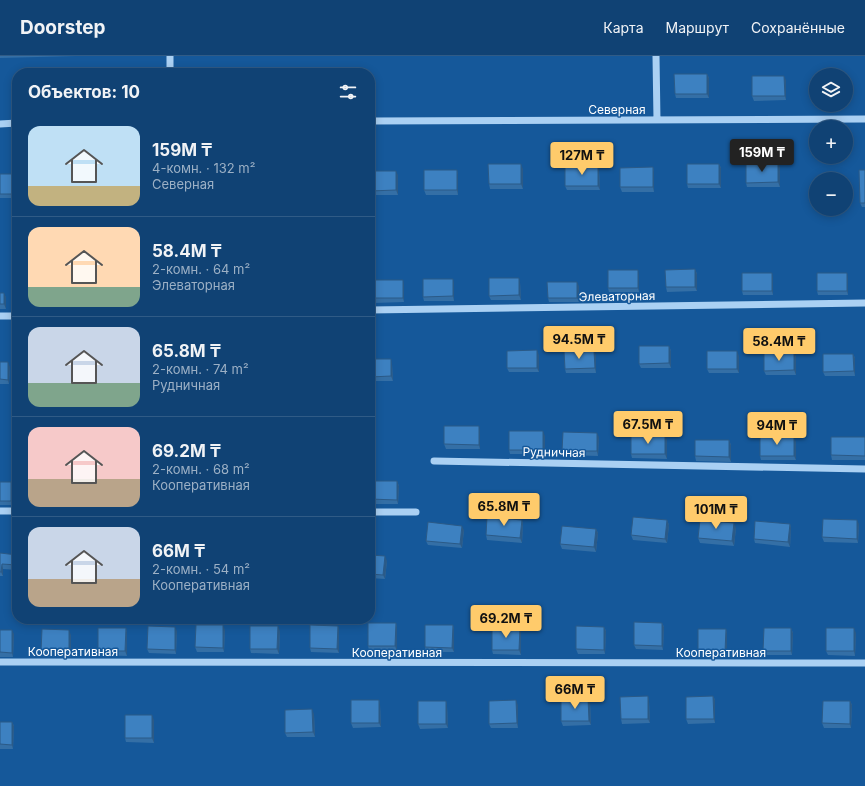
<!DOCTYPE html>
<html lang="ru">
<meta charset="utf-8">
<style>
body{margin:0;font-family:Inter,sans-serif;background:#1e4d7c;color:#f1f3f6;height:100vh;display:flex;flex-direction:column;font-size:15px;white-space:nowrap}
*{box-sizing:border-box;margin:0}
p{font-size:13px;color:#9cb0c5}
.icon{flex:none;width:22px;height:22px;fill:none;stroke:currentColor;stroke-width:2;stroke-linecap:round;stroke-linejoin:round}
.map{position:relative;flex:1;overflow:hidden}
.details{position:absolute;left:12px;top:12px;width:363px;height:556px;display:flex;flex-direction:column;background:#104274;border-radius:16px;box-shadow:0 2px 10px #0003,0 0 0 1px #305b86}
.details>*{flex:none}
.tools{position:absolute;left:809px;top:12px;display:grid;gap:8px}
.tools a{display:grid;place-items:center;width:44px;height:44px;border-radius:50%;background:#104274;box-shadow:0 2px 10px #0003,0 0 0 1px #305b86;font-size:20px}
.price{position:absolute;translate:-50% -34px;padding:0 9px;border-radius:4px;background:#ffcb6b;color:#111;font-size:13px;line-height:26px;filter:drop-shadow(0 1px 2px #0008)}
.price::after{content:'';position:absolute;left:50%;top:24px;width:12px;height:9px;margin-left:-6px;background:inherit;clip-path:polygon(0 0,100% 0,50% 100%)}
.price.on{background:#222;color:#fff}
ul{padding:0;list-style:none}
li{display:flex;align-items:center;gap:12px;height:100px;padding:0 16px}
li+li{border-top:1px solid #305b86}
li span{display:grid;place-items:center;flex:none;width:112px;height:80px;border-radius:12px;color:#555}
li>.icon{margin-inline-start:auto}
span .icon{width:48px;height:48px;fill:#fffc;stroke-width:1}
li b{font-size:17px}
h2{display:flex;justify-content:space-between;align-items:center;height:48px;padding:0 16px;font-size:17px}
header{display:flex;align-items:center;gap:24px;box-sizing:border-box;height:56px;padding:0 20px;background:#104274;border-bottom:1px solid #305b86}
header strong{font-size:19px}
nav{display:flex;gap:22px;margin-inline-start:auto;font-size:14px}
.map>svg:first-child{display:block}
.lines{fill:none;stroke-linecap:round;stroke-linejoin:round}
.minor{stroke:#aad0f3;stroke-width:7}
.wall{fill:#346fa6}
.shaded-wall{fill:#2b5a87}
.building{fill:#3d81c1;stroke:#2b5a87}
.labels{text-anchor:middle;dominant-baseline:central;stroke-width:3;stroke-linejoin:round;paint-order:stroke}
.street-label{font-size:12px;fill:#fff;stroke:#15589a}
</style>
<header>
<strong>Doorstep</strong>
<nav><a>Карта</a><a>Маршрут</a><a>Сохранённые</a></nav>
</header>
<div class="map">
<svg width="865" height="730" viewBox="0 0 865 730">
<rect width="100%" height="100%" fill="#15589a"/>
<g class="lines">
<path class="minor" d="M170 0V17
M656 0 657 64
M370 65 865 63
M0 68 17 67
M370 254 865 247
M0 260H17
M434 405 865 413
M0 455H17
M370 456H416
M0 606 865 607"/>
</g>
<path class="wall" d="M0 0H76L0 2V4Z
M707 18 709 22V42H676L675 38Z
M846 22H847L848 26V46H846Z
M786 24V44L754 45 752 40Z
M719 108 721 112V132H688L687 128Z
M653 111 654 116V136H622L620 131Z
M780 111V131H747L746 127Z
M523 113V133H490L489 128Z
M457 114 458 119V139H426L424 134Z
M599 114 600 134H567L565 130Z
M865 114V151H862L860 147Z
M370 115 398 119V139H370Z
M0 118 15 122V142H0Z
M695 213 697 218V235L667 236 666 231Z
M639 219V236H609L608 232Z
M773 222V239H743L742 235Z
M848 222V239H818L817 235Z
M520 226 521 244H491L489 240Z
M454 227V245H424L423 241Z
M404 229V246L374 247 373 242Z
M579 230V246H549L548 242Z
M0 237 6 241V253H0Z
M669 290 671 295V312H641L639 308Z
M794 297 796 301V319H766L764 315Z
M853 298 855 302V320H825L823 316Z
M539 299V316H509L507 312Z
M596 299V317H566L565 313Z
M739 300V317H709L707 313Z
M370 303 392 308 393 325H370Z
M0 306 10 311 9 328H0Z
M480 375V393H446L444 388Z
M545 380V398H510L509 394Z
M599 381 598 400 564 399 562 395Z
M865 381V404H832L831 399Z
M667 384V403L632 402 631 398Z
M729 384 731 389V406L696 405 695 400Z
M796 386V404H761L760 400Z
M370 425H397L399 430 398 448H370Z
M0 426H11L12 431V449H0Z
M522 464 523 468 522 487 487 484 486 479Z
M667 464 669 469 667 487 633 484 631 479Z
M790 468 791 472 790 491 755 487 754 483Z
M859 468 858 487 824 486 822 481Z
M736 472 734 490 700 487 698 482Z
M596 473 598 477 596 496 562 493 560 488Z
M464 474 462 492 428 489 426 485Z
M0 497 17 499V514L3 513V520H0Z
M370 499 387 505 385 523 370 522Z
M396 567 397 572V595L369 594 368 590Z
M662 567 664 571 663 594 636 593 634 589Z
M453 569 454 574V596H426L425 591Z
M338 570 339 574V597L311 596 310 592Z
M604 571 606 575 605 598H578L576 593Z
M126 572 127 577V600L99 599 98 595Z
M520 572 521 576V599L493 598 492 594Z
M791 572 793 577 792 599H765L763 595Z
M726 573 727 578V600H699L698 595Z
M0 574 14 578 13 601H0Z
M225 574 224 596H197L195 591Z
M177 575 176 598 149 597 147 593Z
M280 575 279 598 251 597 250 593Z
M856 577 855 600 828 599 826 595Z
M71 579V601H43L41 596Z
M648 640 649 645 650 667 622 668 621 663Z
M713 640 715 644V667L688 668 686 663Z
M379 644 380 648 381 671 353 672 351 667Z
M446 645 447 649 448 672 420 673 418 668Z
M850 645 852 649 851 672H824L822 667Z
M590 646 591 669 563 670 561 665Z
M518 649V672H491L489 668Z
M314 658 315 681H287L285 677Z
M154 664V687L126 686 125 682Z
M0 666H12L14 670 13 693H0Z"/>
<path class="shaded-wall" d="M707 18 709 22V42L707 38Z
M784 20 786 24V44L785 40Z
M847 22 848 26V46L847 42Z
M778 107 780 111V131L778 126Z
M521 108 523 113V133L521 128Z
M719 108 721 112V132L719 128Z
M598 110 599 114 600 134 598 130Z
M653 111 654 116V136L653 131Z
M457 114 458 119V139L457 134Z
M396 115 398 119V139L396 134Z
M13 118 15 122V142L13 138Z
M695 213 697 218V235L695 231Z
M638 214 639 219V236L638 232Z
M772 217 773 222V239L772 235Z
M847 217 848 222V239L847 235Z
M519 222 520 226 521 244 519 239Z
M453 223 454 227V245L453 240Z
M403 224 404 229V246L403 242Z
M577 226 579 230V246L577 242Z
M4 237 6 241V253L4 248Z
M669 290 671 295V312L669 307Z
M537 294 539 299V316L537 312Z
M594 295 596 299V317L595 312Z
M737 295 739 300V317L737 313Z
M794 297 796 301V319L794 314Z
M853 298 855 302V320L854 315Z
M391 303 392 308 393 325 391 320Z
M8 306 10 311 9 328 8 324Z
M479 370 480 375V393L479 389Z
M543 375 545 380V398L543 394Z
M597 377 599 381 598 400 597 395Z
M665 380 667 384V403L665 398Z
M794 381 796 386V404L794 400Z
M729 384 731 389V406L729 401Z
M397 425 399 430 398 448 397 444Z
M11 426 12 431V449L11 445Z
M522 464 523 468 522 487 520 482Z
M667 464 669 469 667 487 665 483Z
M857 464 859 468 858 487 857 483Z
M734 467 736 472 734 490 732 485Z
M790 468 791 472 790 491 788 486Z
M462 470 464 474 462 492 460 488Z
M596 473 598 477 596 496 594 491Z
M385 500 387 505 385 523 383 519Z
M2 508 3 513V520L1 516Z
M396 567 397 572V595L395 590Z
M662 567 664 571 663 594 662 590Z
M223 569 225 574 224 596 223 592Z
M453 569 454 574V596L452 592Z
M278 570 280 575 279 598 277 593Z
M338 570 339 574V597L337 593Z
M175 571 177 575 176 598 175 594Z
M604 571 606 575 605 598 604 594Z
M126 572 127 577V600L125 595Z
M520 572 521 576V599L519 594Z
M791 572 793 577 792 599 791 595Z
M854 572 856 577 855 600 854 595Z
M726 573 727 578V600L725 596Z
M12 574 14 578 13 601 12 597Z
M69 574 71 579V601L69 597Z
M648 640 649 645 650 667 648 663Z
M713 640 715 644V667L714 663Z
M588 642 590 646 591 669 589 665Z
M379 644 380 648 381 671 379 667Z
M516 644 518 649V672L517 667Z
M446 645 447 649 448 672 446 668Z
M850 645 852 649 851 672 850 668Z
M312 653 314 658 315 681 313 676Z
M152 659 154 664V687L152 682Z
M12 666 14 670 13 693 12 689Z"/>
<path class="building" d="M674 18H707V38H675Z
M752 20H784L785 40H752Z
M814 22H816V42H814Z
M846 22H847V42H846Z
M746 107H778V126L746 127Z
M488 108H521V128H489Z
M687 108H719V128H687Z
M565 110H598V130H565Z
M653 111V131H620V112Z
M424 114H457V134H424Z
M859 114H865V147H860Z
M370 115H396V134L370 135Z
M0 118H13V138H0Z
M695 213V231H666L665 214Z
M608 214H638V232H608Z
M742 217H772V235H742Z
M817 217H847V235H817Z
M489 222H519V239L489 240Z
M423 223H453V240L423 241Z
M373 224H403V242H373Z
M547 226H577V242H548Z
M0 237H4V248H0Z
M639 290H669V307L639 308Z
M537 294V312H507V295Z
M564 295H594L595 312 565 313Z
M707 295H737V313H707Z
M764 297H794V314L764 315Z
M823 298H853L854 315 823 316Z
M370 303H391V320L370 321Z
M0 306H8V324L0 323Z
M444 370H479V389L444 388Z
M509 375H543V394H509Z
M563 376 597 377V395H562Z
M631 379 665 380V398H631Z
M760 381H794V400H760Z
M831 381H865V400L831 399Z
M695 384H729V401L695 400Z
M370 425H397V444L370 443Z
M0 426H11V445H0Z
M487 461 522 464 520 482 486 479Z
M633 461 667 464 665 483 631 479Z
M823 463 857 464V483L822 481Z
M700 464 734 467 732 485 698 482Z
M755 465 790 468 788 486 754 483Z
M428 466 462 470 460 488 426 485Z
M562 470 596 473 594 491 560 488Z
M0 497 17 499V509L2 508 1 516H0Z
M370 499 385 500 383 519 370 518Z
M634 566 662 567V590L634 589Z
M368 567H396L395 590H368Z
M196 569H223V592L195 591Z
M310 569 338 570 337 593 310 592Z
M425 569H453L452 592 425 591Z
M148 570 175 571V594L147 593Z
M250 570H278L277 593H250Z
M576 570 604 571V594L576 593Z
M492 571 520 572 519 594H492Z
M98 572H126L125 595H98Z
M764 572H791V595H763Z
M826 572H854V595H826Z
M42 573 69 574V597L41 596Z
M698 573H726L725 596 698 595Z
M0 574H12V597L0 596Z
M648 640V663H621L620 641Z
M713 640 714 663H686V641Z
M561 642H588L589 665H561Z
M351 644H379V667H351Z
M516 644 517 667 489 668V645Z
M418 645H446V668H418Z
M823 645H850V668L822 667Z
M312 653 313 676 285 677V654Z
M125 659H152V682H125Z
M0 666H12V689L0 688Z"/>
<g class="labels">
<g class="street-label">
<text x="617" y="53">Северная</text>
<text transform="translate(617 240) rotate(-1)">Элеваторная</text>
<text transform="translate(554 396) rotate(1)">Рудничная</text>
<text x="73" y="595">Кооперативная</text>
<text x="397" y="596">Кооперативная</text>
<text x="721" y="596">Кооперативная</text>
</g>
</g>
</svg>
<div class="tools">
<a><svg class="icon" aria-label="layers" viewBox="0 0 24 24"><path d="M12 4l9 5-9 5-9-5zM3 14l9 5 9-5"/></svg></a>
<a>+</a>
<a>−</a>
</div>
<b class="price on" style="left:762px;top:117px">159M ₸</b>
<b class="price" style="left:582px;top:120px">127M ₸</b>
<b class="price" style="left:579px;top:304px">94.5M ₸</b>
<b class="price" style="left:779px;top:306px">58.4M ₸</b>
<b class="price" style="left:648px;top:389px">67.5M ₸</b>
<b class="price" style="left:777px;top:390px">94M ₸</b>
<b class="price" style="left:504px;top:471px">65.8M ₸</b>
<b class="price" style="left:716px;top:474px">101M ₸</b>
<b class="price" style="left:506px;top:583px">69.2M ₸</b>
<b class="price" style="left:575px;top:654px">66M ₸</b>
<section class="details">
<h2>Объектов: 10<svg class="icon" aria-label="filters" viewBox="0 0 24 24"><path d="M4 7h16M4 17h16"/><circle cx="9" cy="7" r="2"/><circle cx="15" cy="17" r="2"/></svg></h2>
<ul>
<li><span style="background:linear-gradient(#bfe0f5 75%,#c2b280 0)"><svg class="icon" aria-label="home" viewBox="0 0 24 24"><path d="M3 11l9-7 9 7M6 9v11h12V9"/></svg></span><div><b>159M ₸</b><p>4-комн. · 132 m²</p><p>Северная</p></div></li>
<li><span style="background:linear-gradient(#ffd9b3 75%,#7fa58c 0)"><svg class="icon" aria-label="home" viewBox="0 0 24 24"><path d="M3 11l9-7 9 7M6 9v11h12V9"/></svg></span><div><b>58.4M ₸</b><p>2-комн. · 64 m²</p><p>Элеваторная</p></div></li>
<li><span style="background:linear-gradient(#c9d6e8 70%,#7fa58c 0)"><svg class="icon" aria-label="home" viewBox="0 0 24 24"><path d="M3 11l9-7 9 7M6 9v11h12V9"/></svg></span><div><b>65.8M ₸</b><p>2-комн. · 74 m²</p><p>Рудничная</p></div></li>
<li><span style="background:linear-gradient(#f6c9c9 65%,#b9a48a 0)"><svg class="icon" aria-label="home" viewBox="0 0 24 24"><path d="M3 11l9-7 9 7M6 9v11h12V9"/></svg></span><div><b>69.2M ₸</b><p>2-комн. · 68 m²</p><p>Кооперативная</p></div></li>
<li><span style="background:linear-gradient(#c9d6e8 65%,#b9a48a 0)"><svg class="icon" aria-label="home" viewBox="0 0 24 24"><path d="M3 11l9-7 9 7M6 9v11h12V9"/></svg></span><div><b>66M ₸</b><p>2-комн. · 54 m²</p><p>Кооперативная</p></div></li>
</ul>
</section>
</div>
